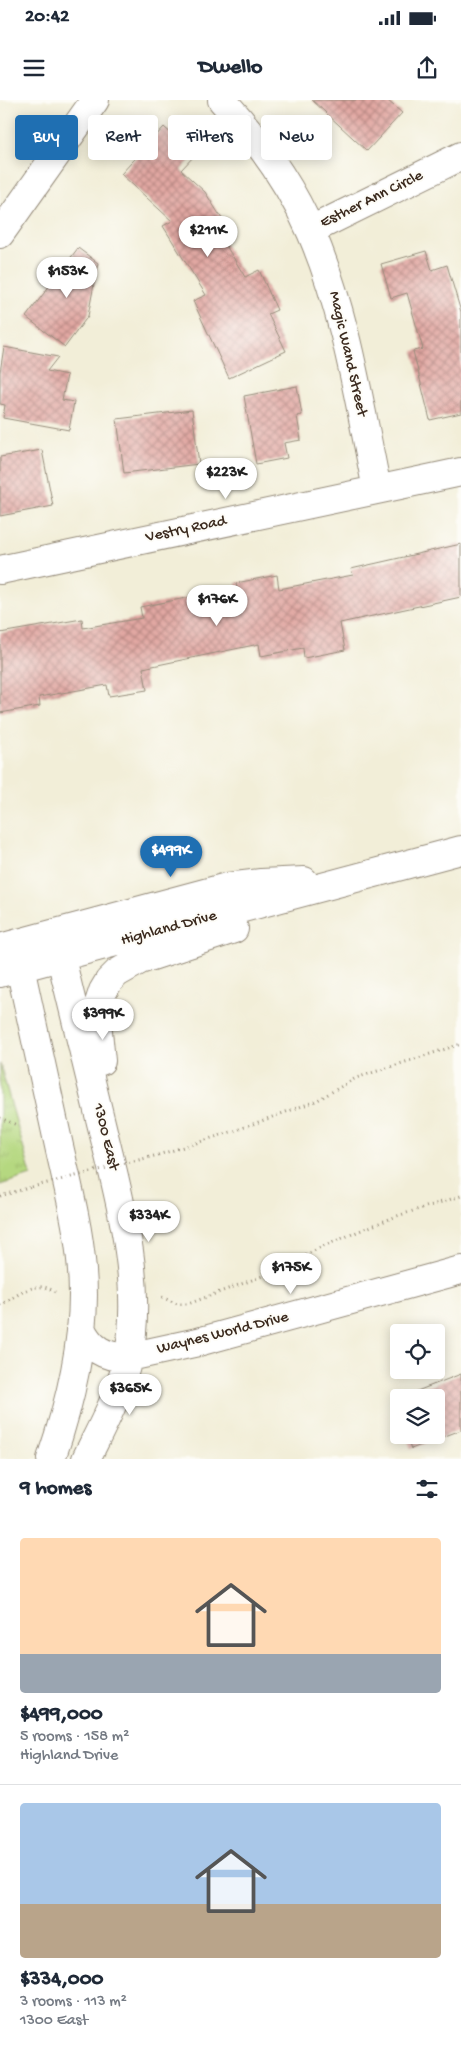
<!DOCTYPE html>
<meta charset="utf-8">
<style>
body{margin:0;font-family:"Gochi Hand",sans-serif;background:#f2f2f3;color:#1f2937;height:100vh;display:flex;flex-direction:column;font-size:19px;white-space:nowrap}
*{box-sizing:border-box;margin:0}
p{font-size:16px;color:#747a83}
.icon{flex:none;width:28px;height:28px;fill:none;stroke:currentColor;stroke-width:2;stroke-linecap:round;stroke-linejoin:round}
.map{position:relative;height:1359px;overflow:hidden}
.side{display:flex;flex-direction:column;background:#fff;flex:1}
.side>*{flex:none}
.banner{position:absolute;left:15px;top:15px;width:431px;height:45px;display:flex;gap:10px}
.buttons{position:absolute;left:390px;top:1224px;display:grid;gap:10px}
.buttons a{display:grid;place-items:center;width:55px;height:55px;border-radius:5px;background:#fff;box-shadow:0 2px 12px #0003;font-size:25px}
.price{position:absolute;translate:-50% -42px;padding:0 11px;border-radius:18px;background:#fff;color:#222;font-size:16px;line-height:32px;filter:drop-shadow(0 1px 2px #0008)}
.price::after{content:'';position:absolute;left:50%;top:30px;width:15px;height:11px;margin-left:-8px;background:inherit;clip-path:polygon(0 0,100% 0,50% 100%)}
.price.selected{background:#1f6fb2;color:#fff}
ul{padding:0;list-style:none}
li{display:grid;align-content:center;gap:10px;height:265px;padding:0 20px}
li+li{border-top:1px solid #e0e1e3}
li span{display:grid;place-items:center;height:155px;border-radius:5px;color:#555}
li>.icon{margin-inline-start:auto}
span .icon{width:90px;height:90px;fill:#fffc;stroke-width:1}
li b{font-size:21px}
h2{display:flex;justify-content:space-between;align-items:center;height:60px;padding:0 20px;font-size:21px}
.pill{padding:0 18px;border-radius:5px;background:#fff;box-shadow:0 2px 12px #0003;font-size:18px;line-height:45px}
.pill.selected{background:#1f6fb2;color:#fff}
.status{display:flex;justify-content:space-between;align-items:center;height:35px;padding:0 25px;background:#fff;direction:ltr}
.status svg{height:14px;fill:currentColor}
header{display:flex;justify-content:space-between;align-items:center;height:65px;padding:0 20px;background:#fff;font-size:22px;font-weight:700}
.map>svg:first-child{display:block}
.park{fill:url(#park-tufts);stroke:#78814f}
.building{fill:url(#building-cross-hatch)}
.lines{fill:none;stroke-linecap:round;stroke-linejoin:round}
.street-casing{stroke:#968c7b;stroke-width:30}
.secondary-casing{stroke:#968c7b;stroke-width:30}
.path{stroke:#968c7b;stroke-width:3;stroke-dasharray:1 4;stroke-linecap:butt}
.street{stroke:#fff;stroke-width:28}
.secondary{stroke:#fff;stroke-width:28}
.path-bridge{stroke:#968c7b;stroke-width:3;stroke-dasharray:1 4;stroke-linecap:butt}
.labels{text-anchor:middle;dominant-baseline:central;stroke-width:4;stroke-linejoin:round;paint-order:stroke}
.street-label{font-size:16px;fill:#3b2a1e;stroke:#fdfcf7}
</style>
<div class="status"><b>20:42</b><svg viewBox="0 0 49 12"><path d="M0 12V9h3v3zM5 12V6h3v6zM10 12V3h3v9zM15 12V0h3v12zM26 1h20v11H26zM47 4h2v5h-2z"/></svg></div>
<header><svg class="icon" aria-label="menu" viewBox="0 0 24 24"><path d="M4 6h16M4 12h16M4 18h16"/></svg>Dwello<svg class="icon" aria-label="share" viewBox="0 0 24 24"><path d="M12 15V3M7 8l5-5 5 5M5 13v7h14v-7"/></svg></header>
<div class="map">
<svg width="461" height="1359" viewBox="0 0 461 1359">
<defs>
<pattern id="park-tufts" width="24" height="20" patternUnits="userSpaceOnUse" patternTransform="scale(1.25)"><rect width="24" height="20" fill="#b5d880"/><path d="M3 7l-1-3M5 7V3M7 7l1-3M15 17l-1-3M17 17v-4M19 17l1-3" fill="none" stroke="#9dba6e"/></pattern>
<pattern id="building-cross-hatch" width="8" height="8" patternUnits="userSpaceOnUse" patternTransform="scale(1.25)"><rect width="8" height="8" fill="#e1a7a2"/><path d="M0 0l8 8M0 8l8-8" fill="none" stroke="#b88883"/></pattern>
</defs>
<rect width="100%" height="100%" fill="#fdfcf7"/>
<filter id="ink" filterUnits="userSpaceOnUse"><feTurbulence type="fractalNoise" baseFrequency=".02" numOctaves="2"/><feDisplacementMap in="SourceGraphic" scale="10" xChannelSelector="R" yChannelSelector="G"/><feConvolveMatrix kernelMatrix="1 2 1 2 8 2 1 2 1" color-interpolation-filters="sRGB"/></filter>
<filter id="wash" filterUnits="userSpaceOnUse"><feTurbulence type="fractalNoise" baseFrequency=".0096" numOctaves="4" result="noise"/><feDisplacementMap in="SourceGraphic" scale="20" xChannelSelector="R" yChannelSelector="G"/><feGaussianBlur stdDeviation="1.12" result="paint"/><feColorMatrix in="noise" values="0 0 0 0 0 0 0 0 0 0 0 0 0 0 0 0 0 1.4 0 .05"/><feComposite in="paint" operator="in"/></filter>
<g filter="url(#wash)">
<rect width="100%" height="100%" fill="#f2eed8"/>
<path class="park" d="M0 964 31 1075 0 1085Z"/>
<g id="blocks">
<path class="building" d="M312 0H387L402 13 367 51Z
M164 27 195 55 181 70 205 92 231 133 222 139 245 177 259 170 277 210 268 214 286 251 229 278 193 201 206 195 163 126 172 121 121 74Z
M78 148 98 163 88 216 65 247 26 217Z
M426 151 432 170 447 165 461 212V313L430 320 413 251 423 249 407 193 391 198 381 164Z
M4 247 58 257 47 271 67 275 62 300 74 302 69 330 3 318 5 305 0 304V272Z
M297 286 302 315 297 316 301 340 284 343 287 358 256 364 244 296Z
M192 310 199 364 124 373 117 319Z
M42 350 53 406 0 416V357Z
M461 444V497L340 523 345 550 304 558 303 548 261 556 259 544 143 568 147 590 109 596 107 585 39 597 40 606 0 613V533L82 519 83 528 142 518 140 507 237 488 236 483 277 475 279 489 353 475 351 469Z
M461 1274V1330L411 1349 406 1335H436V1298H399Z"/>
</g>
</g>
<g filter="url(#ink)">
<use href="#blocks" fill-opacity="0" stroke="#968c7b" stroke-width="1"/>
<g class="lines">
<defs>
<path id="street" d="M222 0C257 38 290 83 311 132 346 213 359 302 377 389
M311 130 461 56
M0 134 95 0
M0 470 461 372"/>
<path id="secondary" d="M0 848 227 787 261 783 304 781
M61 858C75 916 89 973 103 1031 120 1100 144 1187 128 1258 120 1294 102 1326 86 1359
M20 867C33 927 46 986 59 1046 70 1095 83 1144 83 1195 83 1251 69 1306 51 1359
M0 873 461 750
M101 961 96 912 103 891 109 881 117 873 140 860 234 829
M81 1228C90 1249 106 1258 129 1257L198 1242 461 1170"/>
</defs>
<use href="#street" class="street-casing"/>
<use href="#secondary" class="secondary-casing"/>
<path class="path" d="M0 1018 17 1025
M158 1055 234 1031 316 1001 356 978 461 944
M0 1096 32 1087
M162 1197 177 1204H188L276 1171 319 1148 364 1129 397 1116 461 1096
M0 1205C18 1196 35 1178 55 1192"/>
<use href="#street" class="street"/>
<use href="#secondary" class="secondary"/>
<path class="path-bridge" d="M32 1087 158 1055"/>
</g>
</g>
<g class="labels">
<g class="street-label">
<text transform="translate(372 100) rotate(-26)">Esther Ann Circle</text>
<text transform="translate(347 254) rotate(77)">Magic Wand Street</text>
<text transform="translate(186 430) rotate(-12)">Vestry Road</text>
<text transform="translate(169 829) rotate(-15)">Highland Drive</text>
<text transform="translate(105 1037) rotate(76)">1300 East</text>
<text transform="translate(223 1234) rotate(-14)">Waynes World Drive</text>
</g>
</g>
</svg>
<div class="buttons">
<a><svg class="icon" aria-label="locate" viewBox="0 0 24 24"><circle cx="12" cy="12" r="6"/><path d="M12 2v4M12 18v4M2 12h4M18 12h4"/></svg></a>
<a><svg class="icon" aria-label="layers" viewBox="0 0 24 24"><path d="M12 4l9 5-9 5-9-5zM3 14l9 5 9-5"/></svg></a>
</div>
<b class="price" style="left:208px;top:158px">$211K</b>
<b class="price" style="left:67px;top:199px">$153K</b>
<b class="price" style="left:226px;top:400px">$223K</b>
<b class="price" style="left:217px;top:527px">$176K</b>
<b class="price selected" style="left:171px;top:778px">$499K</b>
<b class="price" style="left:103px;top:941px">$399K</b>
<b class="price" style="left:149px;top:1143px">$334K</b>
<b class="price" style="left:291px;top:1195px">$175K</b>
<b class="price" style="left:130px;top:1316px">$365K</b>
<div class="banner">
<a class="pill selected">Buy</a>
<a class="pill">Rent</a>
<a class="pill">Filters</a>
<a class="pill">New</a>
</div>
</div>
<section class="side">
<h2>9 homes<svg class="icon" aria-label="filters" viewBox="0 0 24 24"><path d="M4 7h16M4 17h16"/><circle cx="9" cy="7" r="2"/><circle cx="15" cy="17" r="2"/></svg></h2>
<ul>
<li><span style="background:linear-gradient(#ffd9b3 75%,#9aa5b1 0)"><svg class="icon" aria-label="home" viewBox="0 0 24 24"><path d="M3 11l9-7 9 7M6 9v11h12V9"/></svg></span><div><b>$499,000</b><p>5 rooms · 158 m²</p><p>Highland Drive</p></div></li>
<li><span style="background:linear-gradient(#a9c7e8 65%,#b9a48a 0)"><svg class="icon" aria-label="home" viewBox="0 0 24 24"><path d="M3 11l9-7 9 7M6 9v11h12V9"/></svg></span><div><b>$334,000</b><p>3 rooms · 113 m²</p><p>1300 East</p></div></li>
</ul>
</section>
